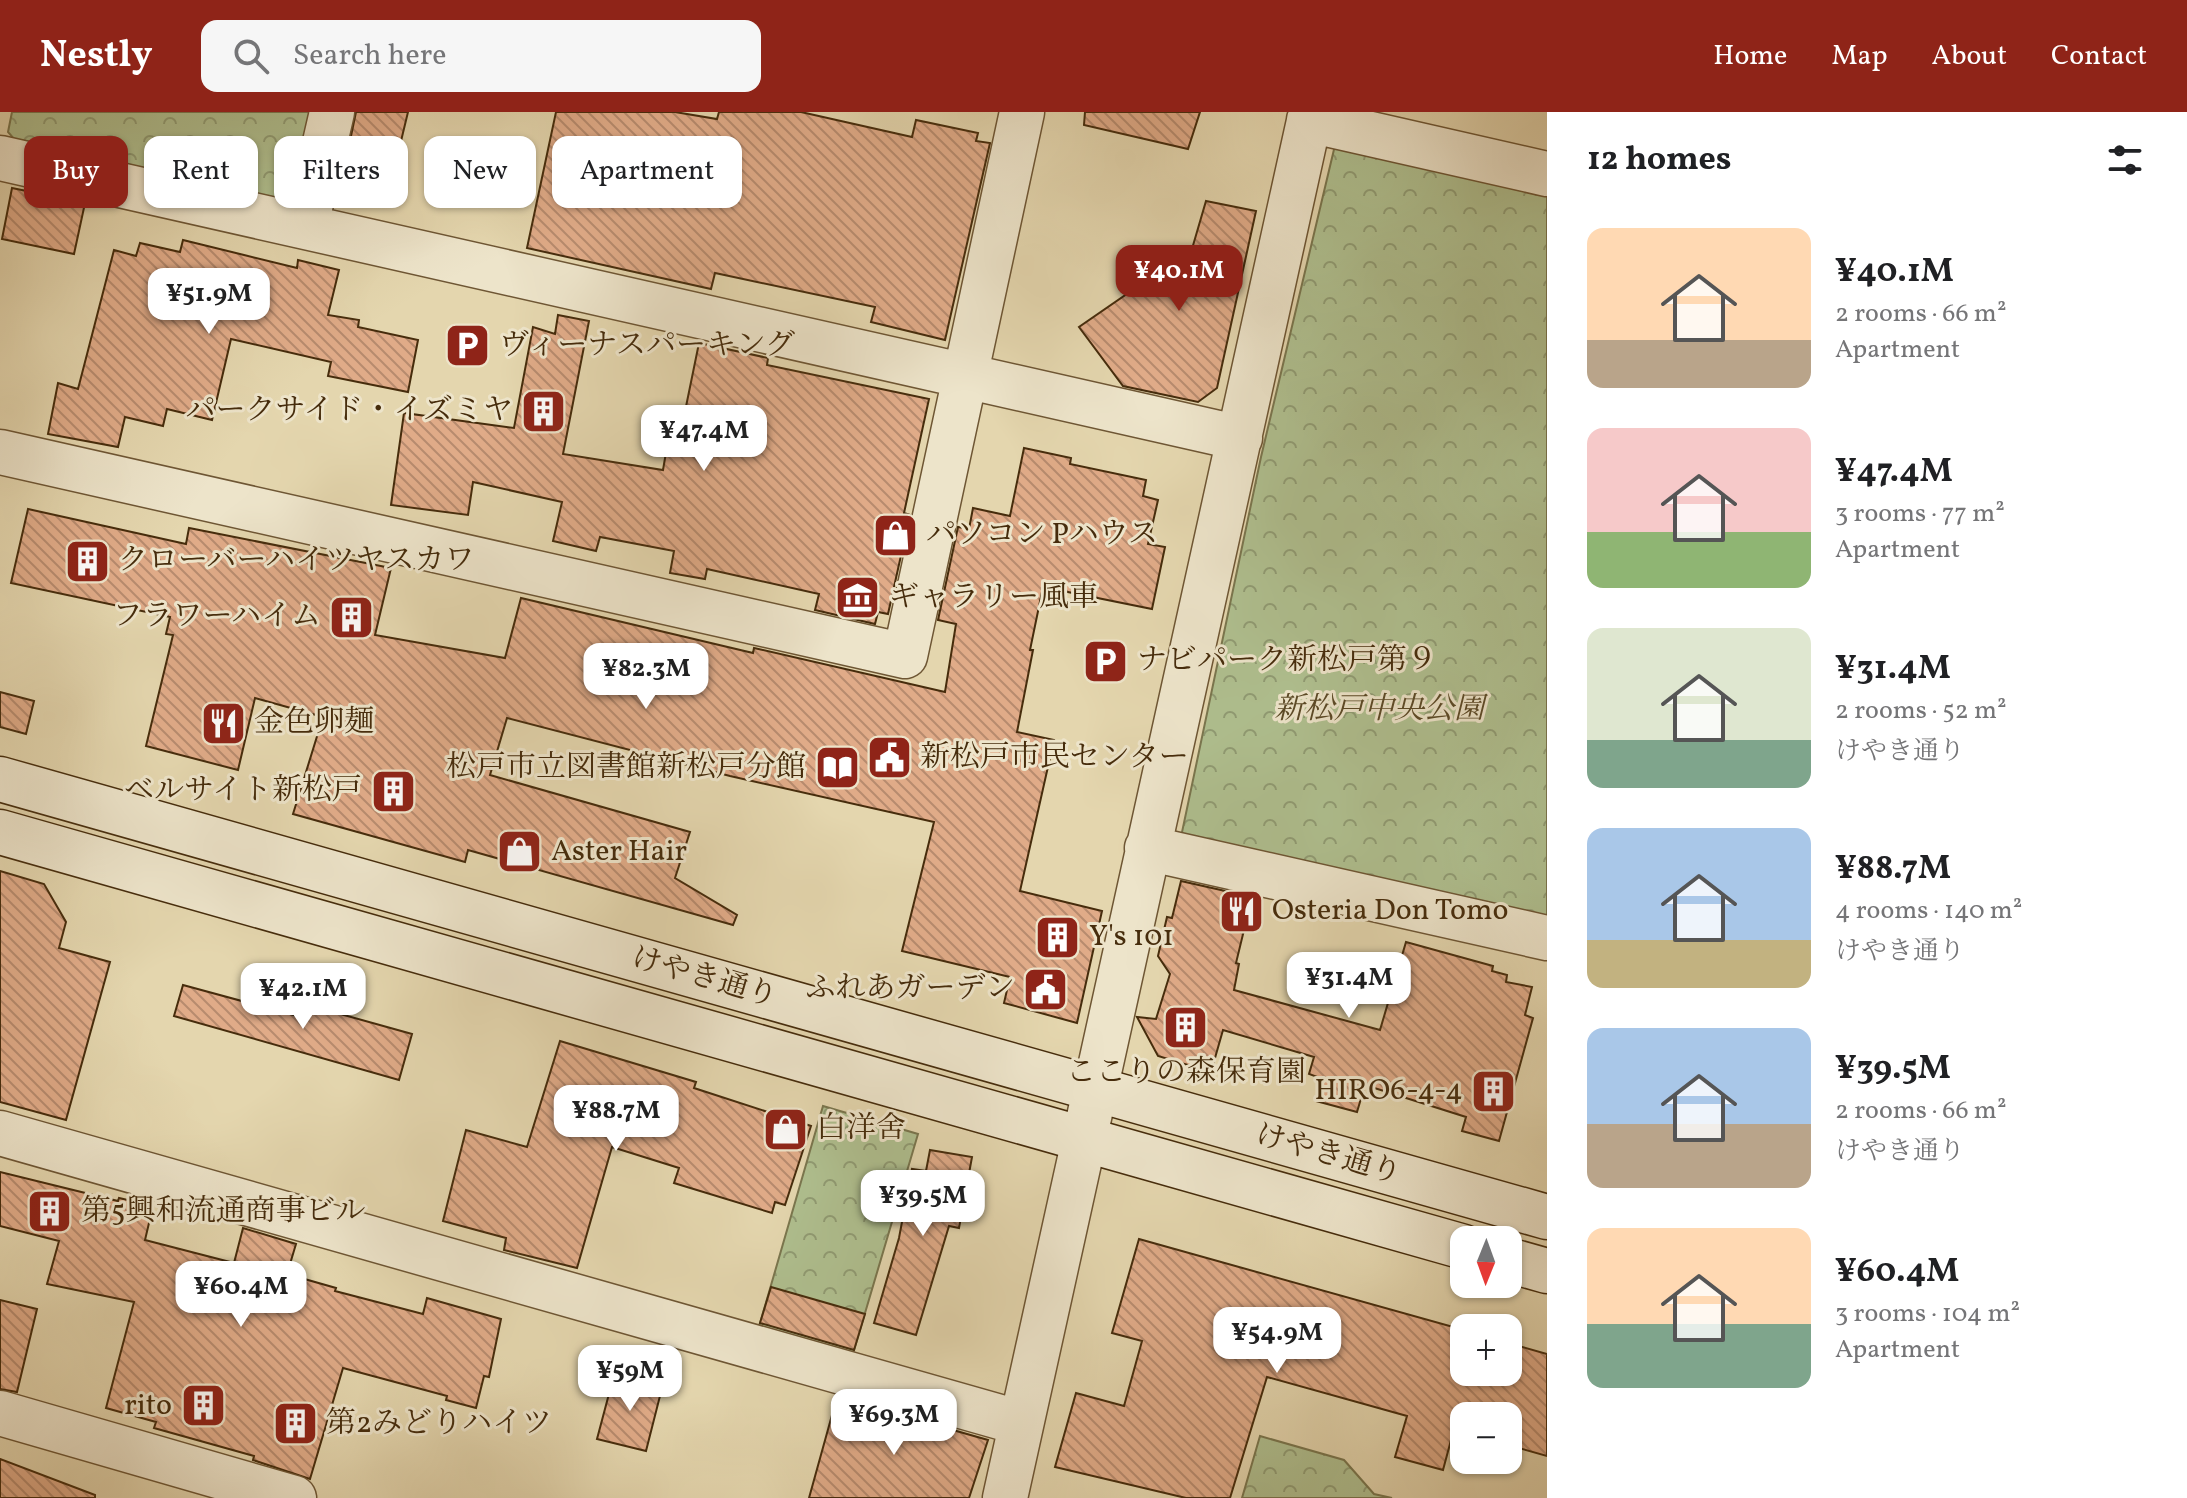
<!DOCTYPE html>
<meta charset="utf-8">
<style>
body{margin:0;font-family:Vollkorn,"Noto Serif JP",serif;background:#f6f6f6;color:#202124;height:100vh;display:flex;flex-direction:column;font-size:30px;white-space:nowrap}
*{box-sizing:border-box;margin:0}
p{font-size:26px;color:#757577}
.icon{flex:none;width:44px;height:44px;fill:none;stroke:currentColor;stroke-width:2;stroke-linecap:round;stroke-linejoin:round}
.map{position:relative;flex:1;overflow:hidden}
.sheet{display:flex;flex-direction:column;background:#fff;width:640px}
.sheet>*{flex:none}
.guide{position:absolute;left:24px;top:24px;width:760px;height:72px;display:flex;gap:16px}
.needle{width:52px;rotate:181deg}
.tools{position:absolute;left:1450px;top:1114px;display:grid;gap:16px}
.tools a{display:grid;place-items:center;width:72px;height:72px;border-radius:16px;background:#fff;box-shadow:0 2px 6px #0004;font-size:40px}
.price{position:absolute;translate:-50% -68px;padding:0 18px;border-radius:16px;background:#fff;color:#222;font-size:26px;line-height:52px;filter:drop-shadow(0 2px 4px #0008)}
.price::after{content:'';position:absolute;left:50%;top:48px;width:24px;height:18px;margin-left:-12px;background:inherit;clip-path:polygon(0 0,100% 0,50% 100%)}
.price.active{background:#8f2418;color:#fff}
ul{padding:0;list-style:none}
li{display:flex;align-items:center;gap:24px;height:200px;padding:0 40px}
li span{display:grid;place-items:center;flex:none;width:224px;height:160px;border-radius:16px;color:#555}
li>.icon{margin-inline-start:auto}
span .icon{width:96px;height:96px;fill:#fffc;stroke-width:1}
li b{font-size:34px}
h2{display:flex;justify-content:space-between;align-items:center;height:96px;padding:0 40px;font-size:34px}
.pill{padding:0 28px;border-radius:16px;background:#fff;box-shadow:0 2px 6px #0004;font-size:28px;line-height:72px}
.pill.active{background:#8f2418;color:#fff}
header{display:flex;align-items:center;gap:48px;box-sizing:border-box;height:112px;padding:0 40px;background:#8f2418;color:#fff}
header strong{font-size:38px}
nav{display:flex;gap:44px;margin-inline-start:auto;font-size:28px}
.search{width:560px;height:72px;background:#f6f6f6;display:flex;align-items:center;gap:20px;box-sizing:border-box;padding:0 28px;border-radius:16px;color:#757577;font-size:30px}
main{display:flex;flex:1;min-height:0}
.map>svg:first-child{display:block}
.park{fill:url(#park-crowns);stroke:#7a764e;stroke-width:2}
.building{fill:url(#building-back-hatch);stroke:#462c0c;stroke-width:2}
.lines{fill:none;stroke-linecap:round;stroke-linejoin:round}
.street-casing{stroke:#6e5634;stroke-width:47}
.secondary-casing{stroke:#462c0c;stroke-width:47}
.street{stroke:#ede4ca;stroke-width:44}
.secondary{stroke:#ede4ca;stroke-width:44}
.labels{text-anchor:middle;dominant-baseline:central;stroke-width:6;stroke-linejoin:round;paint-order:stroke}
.poi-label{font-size:30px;fill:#462c0c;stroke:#ede4ca;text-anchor:start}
.park-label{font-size:30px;font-style:italic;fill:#5b4926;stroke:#ede4ca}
.street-label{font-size:30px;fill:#462c0c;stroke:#ede4ca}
</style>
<header>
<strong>Nestly</strong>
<div class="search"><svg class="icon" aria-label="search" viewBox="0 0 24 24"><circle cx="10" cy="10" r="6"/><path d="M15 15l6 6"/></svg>Search here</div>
<nav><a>Home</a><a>Map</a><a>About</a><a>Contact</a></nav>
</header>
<main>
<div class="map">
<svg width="1547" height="1386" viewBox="0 0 1547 1386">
<defs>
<pattern id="park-crowns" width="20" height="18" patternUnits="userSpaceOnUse" patternTransform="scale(2)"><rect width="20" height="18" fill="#afbf8f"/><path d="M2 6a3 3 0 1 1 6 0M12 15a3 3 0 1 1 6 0" fill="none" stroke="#909b73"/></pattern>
<pattern id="building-back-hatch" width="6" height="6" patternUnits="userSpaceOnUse" patternTransform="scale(2)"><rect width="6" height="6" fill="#e0ab88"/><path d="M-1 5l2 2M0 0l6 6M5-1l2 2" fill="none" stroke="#b78b6e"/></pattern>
</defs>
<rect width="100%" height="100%" fill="#e4d6ae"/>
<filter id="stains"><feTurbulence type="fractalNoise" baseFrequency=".0025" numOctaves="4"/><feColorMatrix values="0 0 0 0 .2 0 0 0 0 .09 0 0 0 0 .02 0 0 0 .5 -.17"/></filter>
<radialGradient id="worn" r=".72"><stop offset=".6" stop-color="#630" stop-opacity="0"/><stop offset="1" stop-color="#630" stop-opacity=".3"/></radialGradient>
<path class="park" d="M12 0H321L303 81 280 90 21 35 8 20Z
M1336 29 1547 77V808L1181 725 1261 345Z
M823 994 918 1022 852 1245 758 1218Z
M1260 1324 1344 1348 1374 1382 1392 1386H1242Z"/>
<path class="building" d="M356 0H408L388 83 341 72Z
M556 0H675L717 7 719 0H801L912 25 916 8 978 21 976 29 990 31 945 228 871 210 875 195 715 161 711 177 527 136Z
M1085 0H1200L1188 37 1084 13Z
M12 76 85 91 74 142 2 127Z
M1206 89 1256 99 1217 276 1198 290 1123 274 1079 215 1192 137Z
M183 128 297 156 298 148 339 158 328 203 359 208 358 215 418 228 408 280 328 264 331 250 231 227 212 308 167 297 163 314 125 305 118 335 48 322 58 271 78 277 114 138 136 144 140 131 180 140Z
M558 203 589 209 563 342 663 358 670 317 681 319 699 231 768 246 767 253 929 287 904 401 910 403 888 502 878 500 875 512 815 498 819 482 707 457 705 467 670 461 674 439 600 425 596 439 553 429 562 390 473 370 468 403 391 393 404 301 514 316 533 215 555 222Z
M1024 336 1071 346 1070 352 1146 368 1143 384 1158 388 1148 432 1165 435 1152 497 1043 475 1030 538H1033L1017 620 1054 628 1020 779 1102 799 1077 911 1004 891 1010 865 902 839 934 710 730 664 507 606 490 663 690 720 675 766 737 803 733 813 468 738 465 750 293 702 323 605 255 586 238 658 146 634 173 523 166 522 170 505 11 471 28 397 186 432 189 416 391 456 375 523 505 546 521 486 753 541 754 536 945 580 956 512 938 508 958 415 969 417 973 396 1010 404Z
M0 580 34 589 26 622 0 615Z
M0 759 44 772 66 810 59 836 110 850 66 1008 0 990Z
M1181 769 1252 785 1236 851 1239 852 1234 878 1380 918 1406 830 1493 854 1492 859 1507 863 1506 870 1532 875 1525 903 1533 906 1499 1029 1462 1019 1466 1005 1365 973 1357 1000 1316 989 1323 967 1309 962 1314 945 1223 918 1211 960 1158 944 1137 905 1156 907 1170 862 1158 844 1167 805 1172 806Z
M183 873 297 904 301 891 412 922 399 968 174 904Z
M560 929 696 970 694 976 811 1014 785 1093 775 1090 772 1101 674 1071 679 1056 612 1035 577 1156 504 1138 506 1126 443 1109 466 1018 527 1035Z
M930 1038 972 1045 959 1116 949 1114 916 1223 874 1211 899 1126 912 1057 926 1059Z
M0 1060 118 1089 119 1086 153 1094 145 1128 234 1151 243 1116 296 1132 287 1162 336 1176 335 1179 423 1202 427 1186 501 1207 489 1265 484 1264 476 1296 446 1288 447 1284 343 1256 310 1367 253 1348 254 1344 154 1316 156 1310 106 1296 134 1190 47 1172 59 1129 0 1114Z
M1139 1127 1464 1218V1260H1508V1231L1547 1242V1344L1508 1333V1304H1464V1320L1454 1317 1443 1358 1395 1345 1407 1304 1267 1265 1230 1386H1186L1055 1355 1076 1281 1124 1294 1142 1229 1112 1221Z
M771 1175 865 1202 854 1238 760 1211Z
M0 1188 37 1197 17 1280 0 1277Z
M614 1263 662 1276 646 1339 597 1327Z
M837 1285 988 1328 969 1386H809Z
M0 1347 95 1383V1386H0Z"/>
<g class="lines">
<defs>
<path id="street" d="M1309 8 1547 62
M0 46 1240 326
M306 113 332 0
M0 340 905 544 1022 0
M1147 736 1547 826
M0 1021 1021 1311
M0 1301 294 1386
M1005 1386 1311 0"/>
<path id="secondary" d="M0 667 1547 1105
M0 720 1464 1135
M1508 1148 1547 1159"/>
</defs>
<use href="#street" class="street-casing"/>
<use href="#secondary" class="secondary-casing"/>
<use href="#street" class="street"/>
<use href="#secondary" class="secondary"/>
</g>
<defs>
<symbol id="parking-square" viewBox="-11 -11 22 22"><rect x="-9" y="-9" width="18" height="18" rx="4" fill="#8f2418" stroke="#ede4ca"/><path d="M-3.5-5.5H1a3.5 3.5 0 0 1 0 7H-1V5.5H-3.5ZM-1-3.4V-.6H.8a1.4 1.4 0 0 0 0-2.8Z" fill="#fff"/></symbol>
<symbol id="building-square" viewBox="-11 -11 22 22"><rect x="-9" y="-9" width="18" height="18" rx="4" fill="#8f2418" stroke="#ede4ca"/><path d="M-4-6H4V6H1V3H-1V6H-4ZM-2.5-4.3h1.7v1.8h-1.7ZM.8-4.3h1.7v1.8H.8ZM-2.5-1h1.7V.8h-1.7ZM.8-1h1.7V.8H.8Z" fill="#fff"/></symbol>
<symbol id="shop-square" viewBox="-11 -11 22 22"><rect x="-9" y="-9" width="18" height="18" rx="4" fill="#8f2418" stroke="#ede4ca"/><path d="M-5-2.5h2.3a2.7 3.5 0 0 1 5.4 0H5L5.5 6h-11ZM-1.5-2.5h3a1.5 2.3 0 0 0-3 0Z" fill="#fff"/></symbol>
<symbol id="museum-square" viewBox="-11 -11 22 22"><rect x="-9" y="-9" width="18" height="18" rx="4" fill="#8f2418" stroke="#ede4ca"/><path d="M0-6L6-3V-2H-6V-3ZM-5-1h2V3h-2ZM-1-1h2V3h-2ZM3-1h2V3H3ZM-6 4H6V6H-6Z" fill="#fff"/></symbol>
<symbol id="restaurant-square" viewBox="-11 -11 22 22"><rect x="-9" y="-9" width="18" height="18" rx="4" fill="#8f2418" stroke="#ede4ca"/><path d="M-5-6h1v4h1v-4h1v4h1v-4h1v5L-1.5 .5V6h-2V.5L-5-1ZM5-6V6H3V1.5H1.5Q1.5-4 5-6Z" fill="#fff"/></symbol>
<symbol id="civic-square" viewBox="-11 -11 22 22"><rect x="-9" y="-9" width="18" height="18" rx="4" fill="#8f2418" stroke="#ede4ca"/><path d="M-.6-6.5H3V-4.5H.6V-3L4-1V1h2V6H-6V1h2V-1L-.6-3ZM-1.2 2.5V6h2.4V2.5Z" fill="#fff"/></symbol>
<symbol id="library-square" viewBox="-11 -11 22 22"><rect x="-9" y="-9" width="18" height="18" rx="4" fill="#8f2418" stroke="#ede4ca"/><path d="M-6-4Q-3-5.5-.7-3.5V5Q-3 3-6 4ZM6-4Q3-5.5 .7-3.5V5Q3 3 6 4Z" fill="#fff"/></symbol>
</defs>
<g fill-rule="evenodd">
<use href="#parking-square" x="442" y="208" width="51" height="51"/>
<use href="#building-square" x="518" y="274" width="51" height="51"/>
<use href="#shop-square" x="870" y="398" width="51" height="51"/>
<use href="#building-square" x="62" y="424" width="51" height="51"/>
<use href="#museum-square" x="832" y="460" width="51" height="51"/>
<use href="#building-square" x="326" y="480" width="51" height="51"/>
<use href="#parking-square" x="1080" y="524" width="51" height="51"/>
<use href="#restaurant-square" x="198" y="586" width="51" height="51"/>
<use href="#civic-square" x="864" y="620" width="51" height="51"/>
<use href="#library-square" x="812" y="630" width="51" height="51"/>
<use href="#building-square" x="368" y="654" width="51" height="51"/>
<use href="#shop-square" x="494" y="714" width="51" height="51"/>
<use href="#restaurant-square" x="1216" y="774" width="51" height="51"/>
<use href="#building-square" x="1032" y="800" width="51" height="51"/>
<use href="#civic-square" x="1020" y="852" width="51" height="51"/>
<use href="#building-square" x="1160" y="890" width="51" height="51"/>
<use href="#building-square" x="1468" y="954" width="51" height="51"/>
<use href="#shop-square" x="760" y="992" width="51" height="51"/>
<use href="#building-square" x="24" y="1074" width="51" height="51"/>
<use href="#building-square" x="178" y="1268" width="51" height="51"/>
<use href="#building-square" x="270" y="1286" width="51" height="51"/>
</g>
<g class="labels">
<g class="poi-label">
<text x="499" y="234">ヴィーナスパーキング</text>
<text x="513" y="299" text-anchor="end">パークサイド・イズミヤ</text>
<text x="926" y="423">パソコン Pハウス</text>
<text x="118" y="449">クローバーハイツヤスカワ</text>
<text x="889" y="486">ギャラリー風車</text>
<text x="321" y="505" text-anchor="end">フラワーハイム</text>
<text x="1137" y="549">ナビパーク新松戸第９</text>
<text x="254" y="611">金色卵麺</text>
<text x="920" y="646">新松戸市民センター</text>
<text x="806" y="656" text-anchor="end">松戸市立図書館新松戸分館</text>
<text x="362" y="679" text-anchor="end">ベルサイト新松戸</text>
<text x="551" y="740">Aster Hair</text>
<text x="1272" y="799">Osteria Don Tomo</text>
<text x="1089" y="825">Y's 101</text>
<text x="1015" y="877" text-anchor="end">ふれあガーデン</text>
<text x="1186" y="961" text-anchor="middle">ここりの森保育園</text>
<text x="1463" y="979" text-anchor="end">HIRO6-4-4</text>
<text x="816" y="1017">白洋舍</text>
<text x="81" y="1100">第5興和流通商事ビル</text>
<text x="172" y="1294" text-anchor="end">rito</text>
<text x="326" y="1312">第2みどりハイツ</text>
</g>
<g class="park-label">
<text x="1379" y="598">新松戸中央公園</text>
</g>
<g class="street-label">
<text transform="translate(704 866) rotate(16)">けやき通り</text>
<text transform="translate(1328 1043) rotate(16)">けやき通り</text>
</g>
</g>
<rect width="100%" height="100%" filter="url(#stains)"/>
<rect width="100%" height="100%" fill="url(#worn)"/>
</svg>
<div class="tools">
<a><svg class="needle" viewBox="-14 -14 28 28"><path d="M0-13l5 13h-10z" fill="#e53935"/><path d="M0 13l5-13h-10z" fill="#757577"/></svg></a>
<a>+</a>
<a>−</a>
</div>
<b class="price active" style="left:1179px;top:201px">¥40.1M</b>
<b class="price" style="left:209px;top:224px">¥51.9M</b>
<b class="price" style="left:704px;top:361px">¥47.4M</b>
<b class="price" style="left:646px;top:599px">¥82.3M</b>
<b class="price" style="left:1349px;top:908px">¥31.4M</b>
<b class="price" style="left:303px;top:919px">¥42.1M</b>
<b class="price" style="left:616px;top:1041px">¥88.7M</b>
<b class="price" style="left:923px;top:1126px">¥39.5M</b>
<b class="price" style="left:241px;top:1217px">¥60.4M</b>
<b class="price" style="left:1277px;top:1263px">¥54.9M</b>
<b class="price" style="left:630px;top:1301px">¥59M</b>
<b class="price" style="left:894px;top:1345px">¥69.3M</b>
<div class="guide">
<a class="pill active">Buy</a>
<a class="pill">Rent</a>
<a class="pill">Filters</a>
<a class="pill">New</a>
<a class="pill">Apartment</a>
</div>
</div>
<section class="sheet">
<h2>12 homes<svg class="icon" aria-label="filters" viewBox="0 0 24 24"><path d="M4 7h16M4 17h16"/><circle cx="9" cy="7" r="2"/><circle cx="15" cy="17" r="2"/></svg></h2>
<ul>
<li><span style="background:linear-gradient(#ffd9b3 70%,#b9a48a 0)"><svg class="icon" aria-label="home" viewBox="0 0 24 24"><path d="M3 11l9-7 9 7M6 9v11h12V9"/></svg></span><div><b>¥40.1M</b><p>2 rooms · 66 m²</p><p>Apartment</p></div></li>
<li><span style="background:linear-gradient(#f6c9c9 65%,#8fb573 0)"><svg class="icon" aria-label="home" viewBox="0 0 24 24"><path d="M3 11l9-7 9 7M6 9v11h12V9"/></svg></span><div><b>¥47.4M</b><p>3 rooms · 77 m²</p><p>Apartment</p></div></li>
<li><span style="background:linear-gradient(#dfe7d0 70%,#7fa58c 0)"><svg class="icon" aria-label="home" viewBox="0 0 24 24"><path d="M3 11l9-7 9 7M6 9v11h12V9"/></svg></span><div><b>¥31.4M</b><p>2 rooms · 52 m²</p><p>けやき通り</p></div></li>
<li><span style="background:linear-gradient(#a9c7e8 70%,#c2b280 0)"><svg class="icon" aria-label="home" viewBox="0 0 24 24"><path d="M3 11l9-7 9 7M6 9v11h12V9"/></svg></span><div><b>¥88.7M</b><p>4 rooms · 140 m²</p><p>けやき通り</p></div></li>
<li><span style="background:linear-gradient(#a9c7e8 60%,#b9a48a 0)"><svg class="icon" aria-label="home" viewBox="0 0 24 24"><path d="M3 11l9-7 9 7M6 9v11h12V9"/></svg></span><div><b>¥39.5M</b><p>2 rooms · 66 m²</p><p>けやき通り</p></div></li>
<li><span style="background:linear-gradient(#ffd9b3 60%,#7fa58c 0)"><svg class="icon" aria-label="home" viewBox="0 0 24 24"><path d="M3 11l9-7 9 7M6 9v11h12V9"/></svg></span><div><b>¥60.4M</b><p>3 rooms · 104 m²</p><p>Apartment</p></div></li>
</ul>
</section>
</main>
